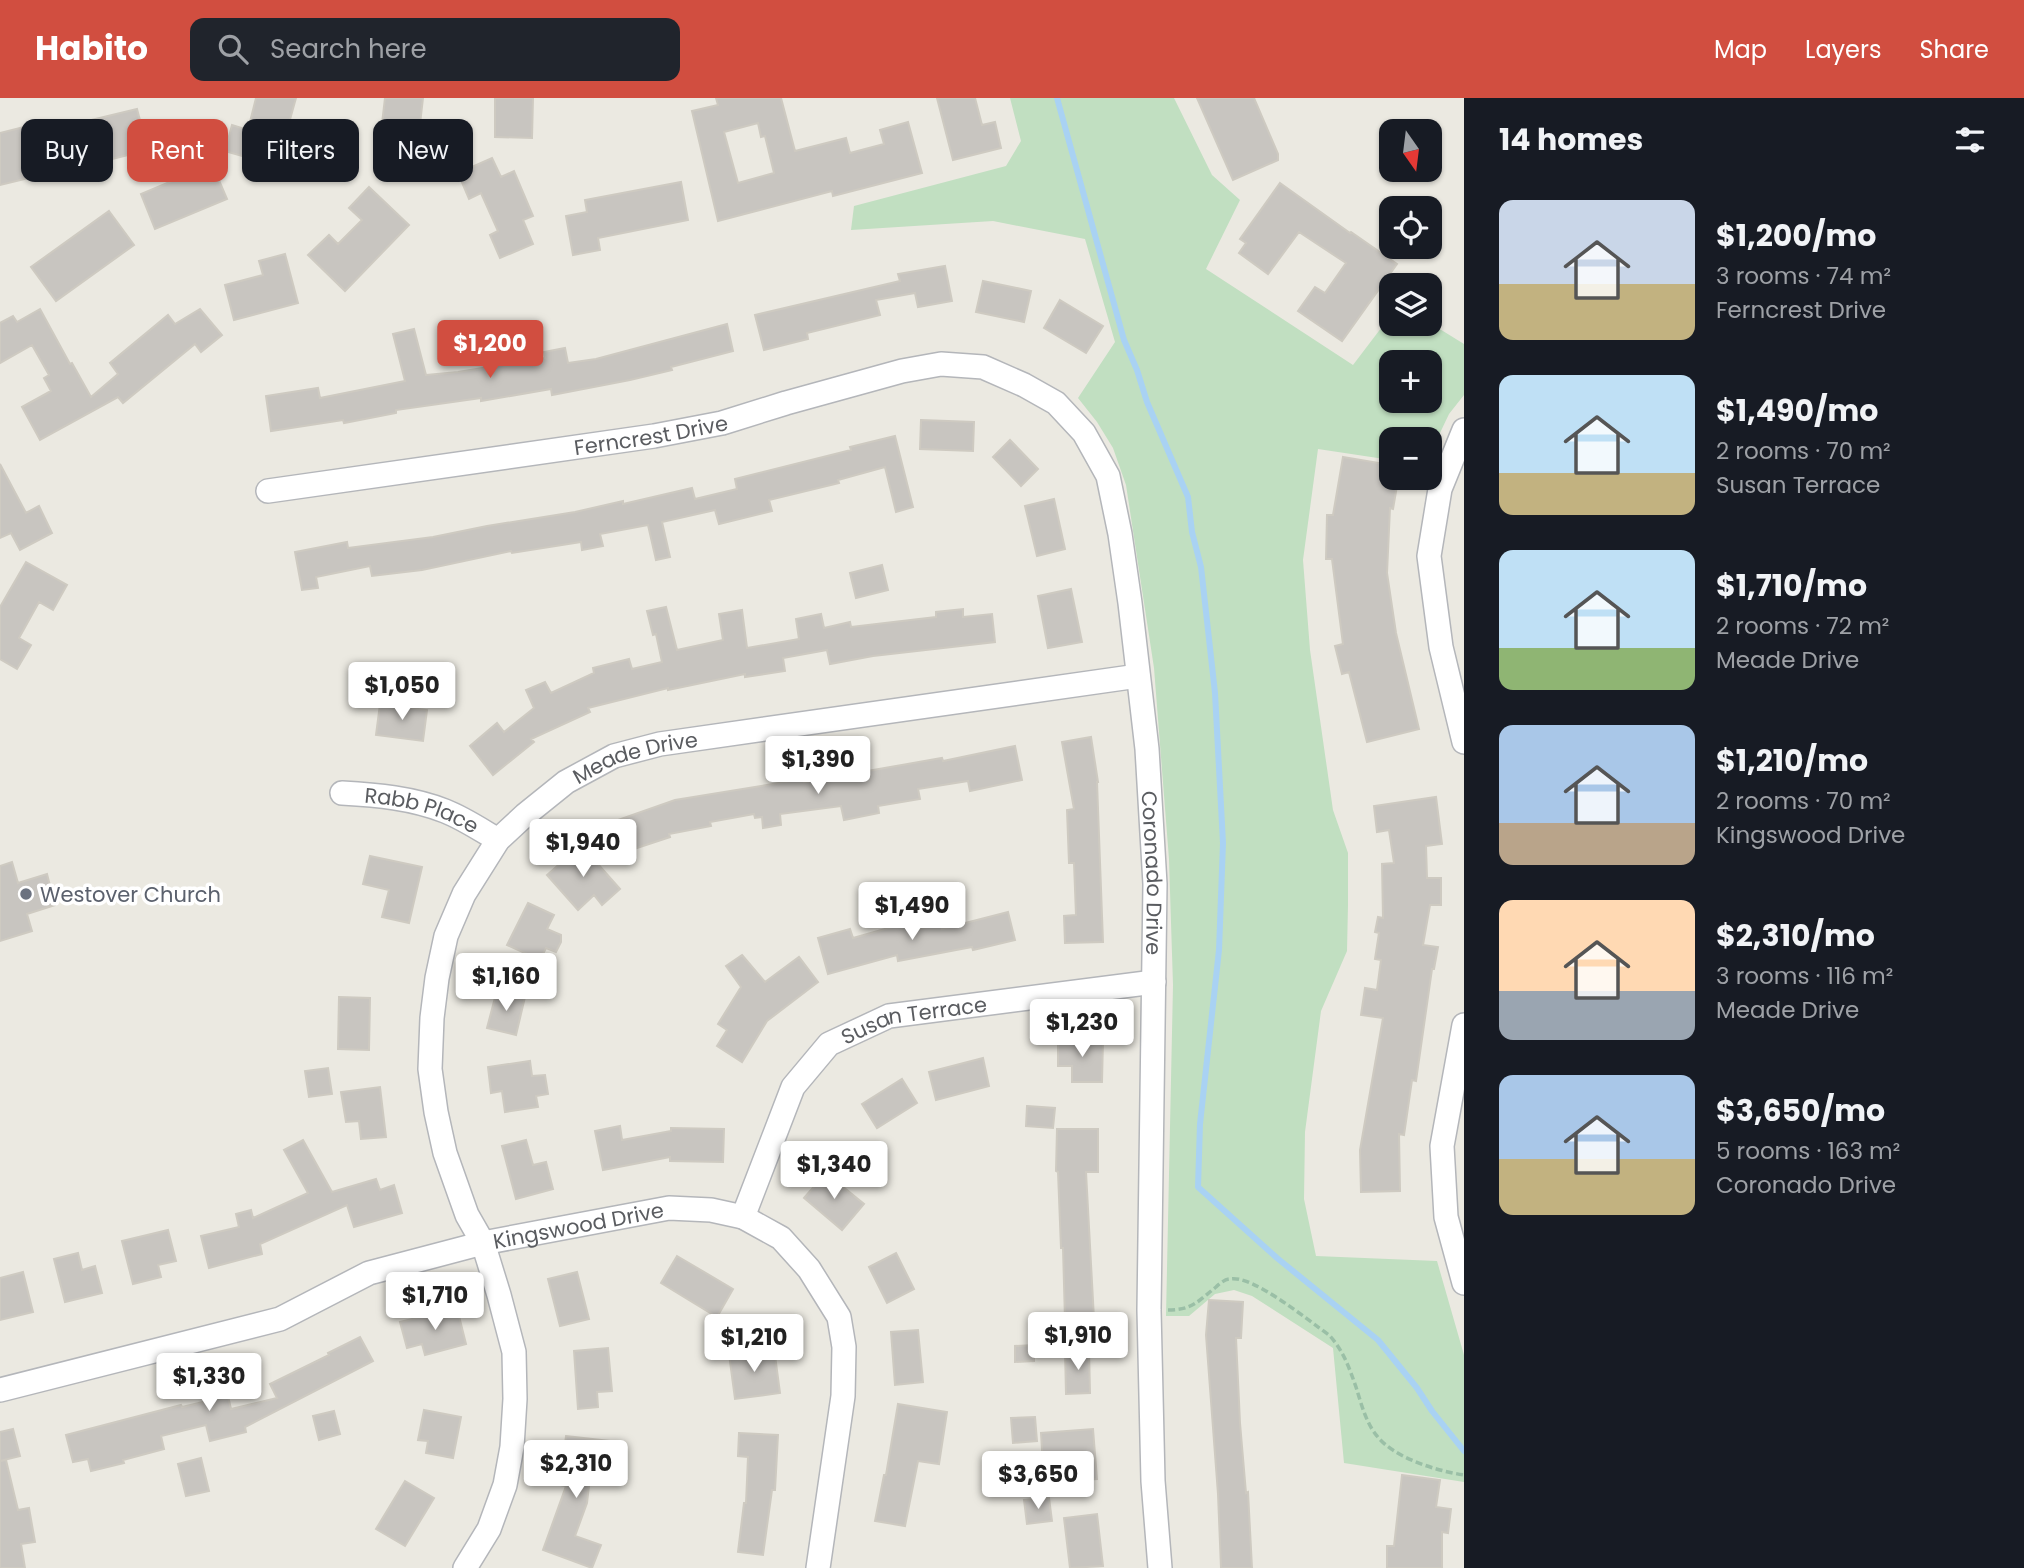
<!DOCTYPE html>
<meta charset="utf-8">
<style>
body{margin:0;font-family:Poppins,sans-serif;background:#20242c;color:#f1f3f6;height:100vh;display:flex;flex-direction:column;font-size:26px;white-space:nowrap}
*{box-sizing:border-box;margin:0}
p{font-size:23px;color:#9ea1a6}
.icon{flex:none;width:38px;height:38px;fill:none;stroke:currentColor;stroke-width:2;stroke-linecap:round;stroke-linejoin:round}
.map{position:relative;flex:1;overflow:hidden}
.sheet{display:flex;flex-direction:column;background:#171b24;width:560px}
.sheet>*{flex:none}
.guide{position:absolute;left:21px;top:21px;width:665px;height:63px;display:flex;gap:14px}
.needle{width:46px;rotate:166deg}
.buttons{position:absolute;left:1379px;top:21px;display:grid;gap:14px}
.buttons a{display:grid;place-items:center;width:63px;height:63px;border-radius:14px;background:#171b24;box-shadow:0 2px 5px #0004;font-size:35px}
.price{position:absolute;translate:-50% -60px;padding:0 16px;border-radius:7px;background:#fff;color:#222;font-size:23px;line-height:46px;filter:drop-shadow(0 2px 4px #0008)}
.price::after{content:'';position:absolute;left:50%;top:42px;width:21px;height:16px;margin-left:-10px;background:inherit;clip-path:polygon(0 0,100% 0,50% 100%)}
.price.on{background:#d14e40;color:#fff}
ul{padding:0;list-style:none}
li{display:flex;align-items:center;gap:21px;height:175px;padding:0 35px}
li span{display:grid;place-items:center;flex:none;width:196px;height:140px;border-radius:14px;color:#555}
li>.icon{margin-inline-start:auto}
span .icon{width:84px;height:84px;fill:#fffc;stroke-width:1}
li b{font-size:30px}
h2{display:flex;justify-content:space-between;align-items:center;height:84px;padding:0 35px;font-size:30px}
.pill{padding:0 24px;border-radius:14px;background:#171b24;box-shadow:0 2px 5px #0004;font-size:24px;line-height:63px}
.pill.on{background:#d14e40;color:#fff}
header{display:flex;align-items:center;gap:42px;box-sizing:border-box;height:98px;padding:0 35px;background:#d14e40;color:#fff}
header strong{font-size:33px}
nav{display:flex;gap:38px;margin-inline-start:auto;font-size:24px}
.search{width:490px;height:63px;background:#20242c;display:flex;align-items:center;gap:18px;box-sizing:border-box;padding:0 24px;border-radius:14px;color:#9ea1a6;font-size:26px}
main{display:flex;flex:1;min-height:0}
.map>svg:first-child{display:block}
.green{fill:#c1dfc1;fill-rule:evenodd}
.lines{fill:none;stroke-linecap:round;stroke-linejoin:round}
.stream{stroke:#a9d2f3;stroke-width:6}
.building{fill:#c8c5c0;stroke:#cecac1;stroke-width:2;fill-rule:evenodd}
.street-casing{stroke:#b4b6ba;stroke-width:26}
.path{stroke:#9abfa6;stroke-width:3.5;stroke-dasharray:7 3.5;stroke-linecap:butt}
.street{stroke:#fff;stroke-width:23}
.worship-dot{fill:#6b7280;stroke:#fff;stroke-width:2.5}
.labels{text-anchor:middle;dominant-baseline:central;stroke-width:7;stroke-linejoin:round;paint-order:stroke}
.street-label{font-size:21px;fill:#5a5c60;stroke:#fff}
.worship-label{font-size:21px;fill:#5b616d;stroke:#fff;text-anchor:start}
</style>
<header>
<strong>Habito</strong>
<div class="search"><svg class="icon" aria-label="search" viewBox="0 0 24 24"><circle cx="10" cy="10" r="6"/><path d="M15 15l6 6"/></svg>Search here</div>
<nav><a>Map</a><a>Layers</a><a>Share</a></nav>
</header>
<main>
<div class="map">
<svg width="1464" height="1470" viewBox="0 0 1464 1470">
<rect width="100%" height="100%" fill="#ebe9e1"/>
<path class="green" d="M1010 0H1174L1212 77 1240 102 1206 171 1353 267 1391 217V226L1430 225 1464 246V297L1449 316 1430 356V341H1391V362L1318 351 1303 462 1310 552 1333 712 1348 755V807L1347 853 1321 913 1305 1034 1304 1101 1316 1158 1437 1163 1464 1257V1384L1344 1365 1333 1250 1252 1198 1234 1192 1215 1196 1189 1218H1166L1173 887 1169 761 1154 570 1126 387 1113 350 1097 324 1078 300 1115 244 1085 141 993 123 851 132 854 108 1006 68 1021 43ZM1391 264H1430V303H1391Z"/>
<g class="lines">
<path class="stream" d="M1057 0 1124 242 1137 272 1147 304 1188 399 1192 434 1201 469 1215 595 1223 745 1219 852 1200 1026 1198 1089 1277 1160 1378 1242 1417 1290 1432 1313 1464 1353"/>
</g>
<path class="building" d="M256 0H296L282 50 268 46 263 64 225 53 232 27 248 32Z
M385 0H423L417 52 424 53 420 81 384 77 387 52 379 51Z
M495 0H533L532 40 495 39Z
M716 0H781L795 53 846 40 850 55 884 46 880 32 908 24 922 75 833 98 832 93 718 123 692 13 718 7ZM758 25 761 39 765 38 774 75 738 85 724 34Z
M937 0H975L982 27 995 24 1001 50 953 62Z
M1197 0H1254L1278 56V62L1233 82Z
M137 11 148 52 68 72 58 30Z
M24 29 37 78 0 87V35Z
M492 60 501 79 514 73 533 118 523 122 533 146 500 160 490 137 498 133 481 95 469 101 458 75Z
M212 66 227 101 155 131 141 96Z
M681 84 688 122 598 140 600 152 573 157 566 118 587 114 585 102Z
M1280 85 1350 135 1351 134 1397 166 1342 243 1298 213 1315 189 1325 195 1346 165 1299 134 1268 176 1239 155 1246 145 1240 141Z
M369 89 409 127 345 193 308 157 329 137 338 146 362 122 349 110Z
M109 113 134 147 56 203 31 169Z
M285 156 298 205 234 222 225 187 263 177 259 163Z
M945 168 952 203 918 209 915 195 876 202 880 217 807 235 808 241 764 252 755 217 900 183 898 176Z
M983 183 1031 193 1024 224 976 214Z
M1060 202 1103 228 1086 255 1044 230Z
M40 211 70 266 72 265 91 299 118 276 110 265 168 217 175 226 200 211 222 237 201 254 195 246 123 305 118 299 40 342 22 309 51 293 44 280 49 277 32 247 0 265V225L13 218 17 224Z
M727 226 733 253 671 269 672 272 630 282 552 297 551 291 481 303V300L396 312V315L344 325 343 322 271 333 266 298 318 290 320 300 405 283 393 236 414 231 426 277 458 274 545 260 544 254 565 250 568 265 596 261Z
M921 322 974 324 973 353 920 351Z
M895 338 913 409 896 414 885 369 838 382 839 385 769 402 772 413 719 426 715 412 662 424 670 459 656 462 648 427 600 436 603 448 582 452 581 444 512 455 511 453 422 472 372 478 370 468 316 479 318 490 302 492 295 454 347 444 348 450 433 439 487 428 575 414 623 403V406L692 390 695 401 737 391 735 381 851 352 850 349Z
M1010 342 1038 371 1021 388 993 359Z
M1343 359 1385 366 1383 380 1398 382 1393 411 1390 410 1387 475 1396 535 1419 631 1367 644 1349 574 1342 576 1335 548 1343 546 1332 461H1326L1327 417H1333Z
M0 366 26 415 39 408 52 435 20 452 11 435 0 440Z
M1054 401 1065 451 1037 458 1025 408Z
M26 464 67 487 53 512 39 504 19 540 31 547 17 571 0 561V509Z
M882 467 888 492 856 500 850 475Z
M1071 491 1082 544 1048 550 1038 498Z
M666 509 677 552 723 542 719 516 742 512 747 550 799 541 796 521 821 516 824 530 850 524 851 529 936 519V514L963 511V519L992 516 995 544 873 558 830 566 827 552 783 560 785 573 745 579V576L668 592V590L588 610 590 614 531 641 534 644 493 677 470 648 497 625 504 634 534 610 526 592 545 584 551 595 594 575 593 570 629 561 632 571 662 564 656 536 653 537 647 513Z
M380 606 427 612 423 643 376 637Z
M1091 639 1098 684H1097L1103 844 1065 845 1064 818 1076 817 1074 765H1069L1067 712 1074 711 1062 644Z
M1015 648 1022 682 970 693 968 683 918 691 920 701 878 708 879 715 844 722 841 708 780 716 781 727 763 730 762 719 755 720 754 716 710 724 711 728 669 736 670 739 622 755 612 724 675 702 803 681 804 684 942 660 943 663Z
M1436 699 1442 746 1426 748 1427 780H1441V807H1430L1423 847 1438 849 1434 871H1432L1416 983 1412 982 1404 1037 1399 1036 1400 1093 1361 1094 1360 1052 1383 920 1361 917 1365 890 1377 892 1381 862 1375 861 1379 835 1375 834 1378 819 1383 820 1382 766 1394 765 1389 732 1377 734 1374 708Z
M581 747 620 791 602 807 594 797 578 812 547 777Z
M370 758 422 769 409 825 382 819 389 792 363 786Z
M12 764 18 785 47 776 55 807 27 816 32 833 0 843V768Z
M528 805 554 817 547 831 561 837V844L556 854 546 850 540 862 507 847Z
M1008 814 1015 842 973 852 972 849 898 863 897 857 828 876 818 840 850 831 853 840 892 829 891 825 913 821 915 832 942 826V831Z
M742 857 765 884 799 859 818 884 767 923 742 964 717 948 727 932 718 926 741 889 726 868Z
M497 892 525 899 516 937 487 930Z
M339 899 370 900 369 952 338 951Z
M1058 942H1103L1102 984H1072V968H1058Z
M983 960 989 988 936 1002 929 974Z
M530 963 532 978 545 977 548 996 536 998 538 1009 505 1014 502 993 491 995 488 969Z
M328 970 332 996 309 999 305 973Z
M902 981 917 1005 877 1030 862 1006Z
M380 989 386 1039 361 1041 359 1023 346 1024 341 994Z
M1027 1008 1055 1010 1053 1030 1026 1028Z
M620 1028 622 1042 671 1033V1030L724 1031 723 1064 670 1063V1059L603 1072 595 1033Z
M1057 1031H1098V1074H1086L1094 1221 1065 1222 1063 1150H1061L1058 1074 1056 1073Z
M303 1042 332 1094 376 1081 380 1092 394 1087 402 1115 354 1129 347 1107 260 1146 262 1156 209 1170 201 1138 239 1129 236 1116 251 1112 253 1120 308 1095 284 1052Z
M526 1042 533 1067 546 1064 553 1091 516 1101 502 1048Z
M826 1075 864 1106 842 1132 804 1100Z
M168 1132 176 1163 158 1167 161 1179 133 1186 122 1143Z
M78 1155 82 1172 95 1168 102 1195 65 1204 54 1161Z
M896 1155 914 1191 887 1205 869 1169Z
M677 1158 733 1191 717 1219 661 1185Z
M23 1174 33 1214 0 1222V1180Z
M577 1174 589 1221 560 1228 548 1181Z
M1209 1202 1243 1204 1241 1240H1236L1240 1325 1246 1395 1248 1394 1252 1470H1221L1218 1396 1206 1237Z
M457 1210 466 1246 425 1257 422 1246 407 1250 400 1224Z
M918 1232 923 1284 895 1287 891 1234Z
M360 1239 373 1263 245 1329 246 1334 210 1343 206 1327 161 1338 164 1351 123 1362 124 1365 91 1373 88 1361 73 1364 66 1337 181 1307 182 1309 228 1298 231 1311 277 1300 270 1286 329 1257 328 1255Z
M1034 1247V1263L1015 1264V1248Z
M608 1250 612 1293 597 1294 598 1309 578 1311 574 1253Z
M774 1250 780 1295 735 1301 729 1256Z
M1089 1251 1090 1295 1066 1296 1065 1252Z
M898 1306 947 1314 939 1366 918 1363 905 1428 875 1423 884 1377H886Z
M424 1312 461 1319 453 1360 426 1355 428 1343 418 1342Z
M334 1313 340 1336 319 1342 313 1318Z
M1035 1319 1037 1343 1013 1345 1011 1320Z
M13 1331 20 1358 0 1363V1334Z
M1093 1331 1097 1381 1067 1383 1066 1368 1043 1369 1041 1335Z
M739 1335 778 1337 775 1392H772L763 1457 738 1454 744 1405H746L748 1359 738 1358Z
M566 1338 609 1343 605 1372 591 1371 587 1405 575 1438 601 1447 592 1470 543 1452 566 1388 560 1387Z
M201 1360 209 1393 186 1398 178 1366Z
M6 1362 18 1412 29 1410 35 1444 21 1446 25 1470H0V1363Z
M1402 1377 1440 1382 1436 1409 1451 1411 1448 1435 1442 1434V1470H1387V1448H1394Z
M405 1383 434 1400 405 1448 376 1431Z
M1049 1400 1052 1423 1027 1426 1024 1402Z
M1097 1416 1103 1468 1070 1470 1064 1420Z"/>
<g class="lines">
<defs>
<g id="street">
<path d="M1464 332 1440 391 1429 458 1441 549 1464 644"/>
<path id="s1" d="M268 393 654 338 722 325 786 305 902 273 941 266 983 269 1024 287 1056 305 1084 335 1108 378 1120 436 1130 505 1147 651 1155 786 1149 1212 1153 1383 1160 1470"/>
<path id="s2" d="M342 695C377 697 412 700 445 713 463 720 481 732 498 742"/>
<path d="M1464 927 1442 1048 1446 1119 1464 1185"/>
<path id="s3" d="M743 1119 793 989 829 946 889 918 1154 884"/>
<path id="s4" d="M0 1292 280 1221 369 1175 483 1145 669 1110 711 1112 743 1119 781 1140 809 1171 839 1219 844 1249 843 1298 818 1470"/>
<path id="s5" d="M465 1470 489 1431 505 1387 512 1349 515 1301 514 1254 499 1197 483 1145 467 1117 445 1055 436 1014 430 971 432 920 437 880 446 838 464 796 498 742 525 717 566 684 614 658 660 646 1138 578"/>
</g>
</defs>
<use href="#street" class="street-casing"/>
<path class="path" d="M1168 1212C1193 1212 1198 1203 1216 1189 1219 1186 1225 1181 1230 1181 1252 1176 1309 1223 1329 1237 1343 1252 1349 1269 1356 1289 1361 1305 1366 1325 1377 1338 1394 1360 1437 1373 1464 1377"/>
<use href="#street" class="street"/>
</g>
<circle class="worship-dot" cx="26" cy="796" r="7"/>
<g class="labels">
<g class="street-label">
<text stroke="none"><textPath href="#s1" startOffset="387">Ferncrest Drive</textPath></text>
<text stroke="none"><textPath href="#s5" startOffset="931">Meade Drive</textPath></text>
<text stroke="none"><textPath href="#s2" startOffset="82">Rabb Place</textPath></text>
<text stroke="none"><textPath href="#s1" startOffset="1300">Coronado Drive</textPath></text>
<text stroke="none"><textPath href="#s3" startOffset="285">Susan Terrace</textPath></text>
<text stroke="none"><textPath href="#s4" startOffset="604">Kingswood Drive</textPath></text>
</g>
<g class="worship-label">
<text x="40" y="796">Westover Church</text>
</g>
</g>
</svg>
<div class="buttons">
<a><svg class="needle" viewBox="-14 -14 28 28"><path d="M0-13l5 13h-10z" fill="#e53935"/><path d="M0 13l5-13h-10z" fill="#9ea1a6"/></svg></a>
<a><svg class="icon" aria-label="locate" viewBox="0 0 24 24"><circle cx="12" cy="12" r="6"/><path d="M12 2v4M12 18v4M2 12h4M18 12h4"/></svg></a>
<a><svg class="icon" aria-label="layers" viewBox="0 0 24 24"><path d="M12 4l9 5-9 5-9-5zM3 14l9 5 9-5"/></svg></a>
<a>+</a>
<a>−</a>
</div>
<b class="price on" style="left:490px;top:282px">$1,200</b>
<b class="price" style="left:402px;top:624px">$1,050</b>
<b class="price" style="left:818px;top:698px">$1,390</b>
<b class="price" style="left:583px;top:781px">$1,940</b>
<b class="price" style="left:912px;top:844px">$1,490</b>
<b class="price" style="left:506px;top:915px">$1,160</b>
<b class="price" style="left:1082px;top:961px">$1,230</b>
<b class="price" style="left:834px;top:1103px">$1,340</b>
<b class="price" style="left:435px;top:1234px">$1,710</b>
<b class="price" style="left:1078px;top:1274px">$1,910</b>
<b class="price" style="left:754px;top:1276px">$1,210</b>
<b class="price" style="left:209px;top:1315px">$1,330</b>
<b class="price" style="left:576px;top:1402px">$2,310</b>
<b class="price" style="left:1038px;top:1413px">$3,650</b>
<div class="guide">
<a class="pill">Buy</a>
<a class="pill on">Rent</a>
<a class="pill">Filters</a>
<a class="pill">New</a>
</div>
</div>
<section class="sheet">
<h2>14 homes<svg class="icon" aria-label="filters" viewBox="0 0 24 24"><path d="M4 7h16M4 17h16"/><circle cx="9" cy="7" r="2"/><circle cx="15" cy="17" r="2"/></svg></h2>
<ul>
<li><span style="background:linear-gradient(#c9d6e8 60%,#c2b280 0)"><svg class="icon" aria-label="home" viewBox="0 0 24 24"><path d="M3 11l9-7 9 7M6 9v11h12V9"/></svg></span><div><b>$1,200/mo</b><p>3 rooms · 74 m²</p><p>Ferncrest Drive</p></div></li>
<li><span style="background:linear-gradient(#bfe0f5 70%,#c2b280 0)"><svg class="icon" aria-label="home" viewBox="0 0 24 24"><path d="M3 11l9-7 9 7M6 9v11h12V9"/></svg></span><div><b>$1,490/mo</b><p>2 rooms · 70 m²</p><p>Susan Terrace</p></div></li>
<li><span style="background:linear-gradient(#bfe0f5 70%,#8fb573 0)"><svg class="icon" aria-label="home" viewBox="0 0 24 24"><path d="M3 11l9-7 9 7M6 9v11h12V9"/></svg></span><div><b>$1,710/mo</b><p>2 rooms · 72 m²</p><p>Meade Drive</p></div></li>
<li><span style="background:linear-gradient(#a9c7e8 70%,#b9a48a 0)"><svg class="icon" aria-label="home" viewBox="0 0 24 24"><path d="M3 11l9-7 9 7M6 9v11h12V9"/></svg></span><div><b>$1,210/mo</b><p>2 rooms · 70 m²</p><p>Kingswood Drive</p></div></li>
<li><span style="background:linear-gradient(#ffd9b3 65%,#9aa5b1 0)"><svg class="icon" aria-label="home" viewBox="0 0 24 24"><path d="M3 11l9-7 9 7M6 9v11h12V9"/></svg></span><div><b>$2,310/mo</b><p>3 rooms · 116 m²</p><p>Meade Drive</p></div></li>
<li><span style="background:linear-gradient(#a9c7e8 60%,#c2b280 0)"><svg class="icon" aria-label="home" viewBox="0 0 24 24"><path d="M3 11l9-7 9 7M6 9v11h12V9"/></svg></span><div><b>$3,650/mo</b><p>5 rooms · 163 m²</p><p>Coronado Drive</p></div></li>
</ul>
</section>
</main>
